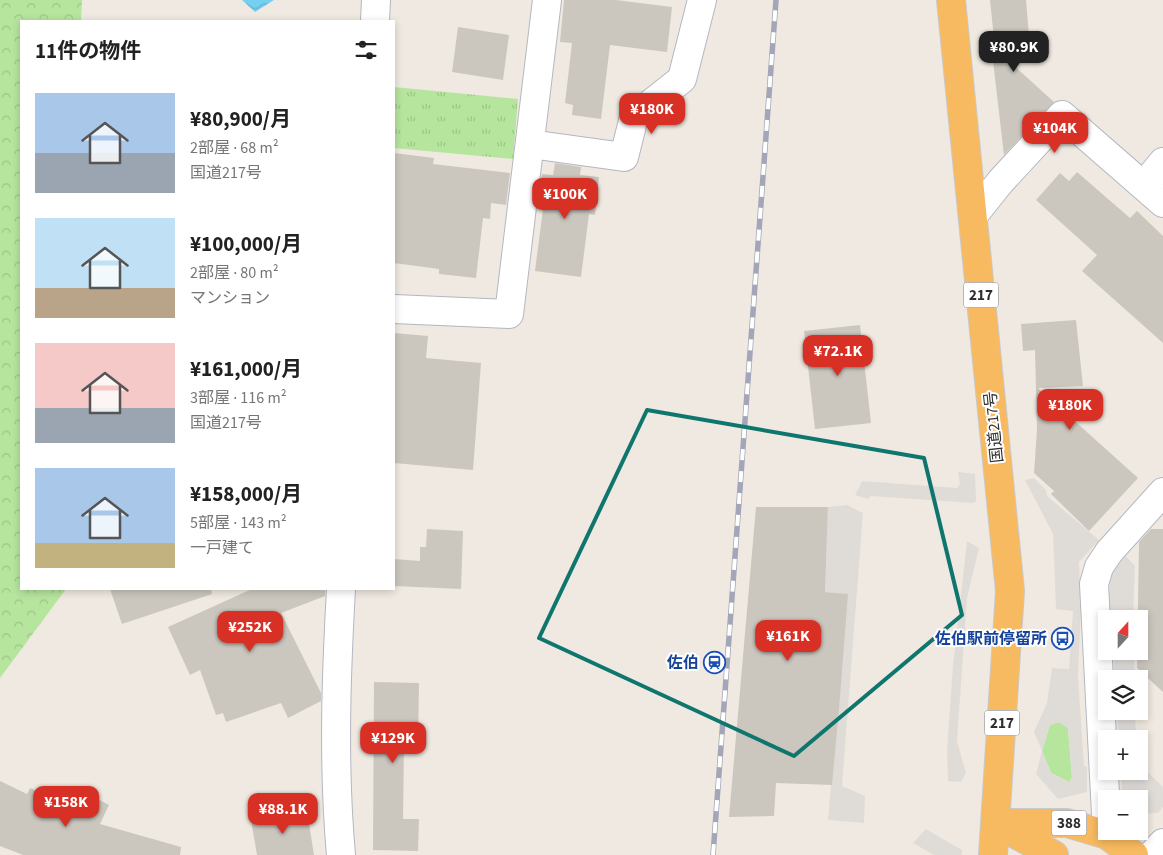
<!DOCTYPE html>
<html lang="ja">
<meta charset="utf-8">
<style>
body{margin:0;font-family:"Source Sans 3","Noto Sans JP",sans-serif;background:#f2f2f2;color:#222;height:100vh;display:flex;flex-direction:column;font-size:19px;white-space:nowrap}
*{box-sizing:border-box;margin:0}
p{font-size:16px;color:#767676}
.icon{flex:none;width:28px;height:28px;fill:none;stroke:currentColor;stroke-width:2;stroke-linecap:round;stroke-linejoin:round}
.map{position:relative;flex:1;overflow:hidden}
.drawer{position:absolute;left:20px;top:20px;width:375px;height:570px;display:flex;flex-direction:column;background:#fff;border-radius:0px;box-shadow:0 2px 8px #0003}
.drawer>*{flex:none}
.needle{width:32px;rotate:21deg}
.fabs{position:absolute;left:1098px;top:610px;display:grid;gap:10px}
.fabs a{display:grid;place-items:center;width:50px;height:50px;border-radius:0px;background:#fff;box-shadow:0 2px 8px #0003;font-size:25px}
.price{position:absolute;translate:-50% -42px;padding:0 11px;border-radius:10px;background:#d93025;color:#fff;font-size:16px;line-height:32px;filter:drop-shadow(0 1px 2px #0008)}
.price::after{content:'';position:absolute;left:50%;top:30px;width:15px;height:11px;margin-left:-8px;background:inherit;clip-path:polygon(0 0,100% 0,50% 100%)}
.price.current{background:#222;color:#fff}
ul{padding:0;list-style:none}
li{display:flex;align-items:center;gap:15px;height:125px;padding:0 15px}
li span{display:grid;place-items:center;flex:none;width:140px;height:100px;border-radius:0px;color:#555}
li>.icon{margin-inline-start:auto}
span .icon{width:60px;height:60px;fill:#fffc;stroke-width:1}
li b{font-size:21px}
h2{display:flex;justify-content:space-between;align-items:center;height:60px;padding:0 15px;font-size:21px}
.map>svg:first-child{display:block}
.grass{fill:#b6e59e}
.forest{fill:url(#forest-crowns)}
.park{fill:url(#park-tufts)}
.plaza{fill:#dfdcd8;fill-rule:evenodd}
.water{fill:url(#water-waves)}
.building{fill:#cbc7bf}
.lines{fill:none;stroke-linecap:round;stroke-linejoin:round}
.minor-casing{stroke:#b4b7c1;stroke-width:30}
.tertiary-casing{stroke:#b4b7c1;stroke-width:30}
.trunk-casing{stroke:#c9c9c9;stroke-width:30}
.minor{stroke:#fff;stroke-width:28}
.tertiary{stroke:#fff;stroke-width:28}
.trunk{stroke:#f8ba60;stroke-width:28}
.rail-casing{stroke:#a3a6b8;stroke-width:5.5}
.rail{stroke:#fff;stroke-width:4;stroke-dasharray:11;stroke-linecap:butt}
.marked{fill:none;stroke:#0f766e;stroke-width:4;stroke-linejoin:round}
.labels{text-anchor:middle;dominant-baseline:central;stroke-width:4;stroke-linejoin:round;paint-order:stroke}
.shield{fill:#fff;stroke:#6d6d6d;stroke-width:1}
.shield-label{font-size:15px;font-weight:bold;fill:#2e2e2e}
.street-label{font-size:16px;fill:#2e2e2e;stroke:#fff}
.transit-label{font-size:16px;font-weight:bold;fill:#164399;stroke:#fff;text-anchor:end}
</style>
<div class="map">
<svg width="1163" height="855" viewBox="0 0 1163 855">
<defs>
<pattern id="forest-crowns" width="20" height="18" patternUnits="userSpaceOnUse" patternTransform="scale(1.25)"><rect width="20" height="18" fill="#b6e59e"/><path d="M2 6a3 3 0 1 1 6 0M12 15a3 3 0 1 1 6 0" fill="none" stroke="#9dc588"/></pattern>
<pattern id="park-tufts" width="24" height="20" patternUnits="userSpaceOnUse" patternTransform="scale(1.25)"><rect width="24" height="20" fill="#b6e59e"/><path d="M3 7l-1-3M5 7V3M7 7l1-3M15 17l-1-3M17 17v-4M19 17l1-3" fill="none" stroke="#9dc588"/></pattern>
<pattern id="water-waves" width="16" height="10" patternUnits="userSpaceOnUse" patternTransform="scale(1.25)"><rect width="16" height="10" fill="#75cff0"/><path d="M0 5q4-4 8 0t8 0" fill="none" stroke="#66b2ce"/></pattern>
</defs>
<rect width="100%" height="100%" fill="#efe9e1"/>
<path class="grass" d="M1059 722 1068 728 1072 778 1069 782 1051 773 1042 751 1050 725Z"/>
<path class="forest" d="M0 0H82L81 21H21V589H66L0 678Z"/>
<path class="park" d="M394 87 518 99 513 159 394 148Z"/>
<path class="plaza" d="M958 472 975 474 976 501 973 503 871 496 868 499 855 495 862 481 957 488 960 484Z
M1034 478 1046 490 1047 496 1099 540 1079 562 1081 607 1078 676 1084 766 1087 767V792L1058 799 1036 774 1042 751 1034 732 1047 703 1052 668 1069 669 1073 611 1056 609 1053 534 1025 480ZM1059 722 1068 728 1072 778 1069 782 1051 773 1042 751 1050 725Z
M847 505 863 513 842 786 865 796 864 823 828 820 847 594 825 592 828 507Z
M967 541 979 548 967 598 957 741 966 773 961 782 948 781 947 750 953 665Z
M1126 556 1135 566 1133 619H1111L1109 593 1112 571Z
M1113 651H1134L1135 679H1115Z
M1117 711H1135L1136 739H1119Z
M1139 759 1140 765 1163 787V807L1158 813 1143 814 1139 812V799H1125L1122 793 1121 771H1139Z
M926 829 962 850V855H934L913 843Z"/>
<path class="water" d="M242 0H274L255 12Z"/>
<path class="building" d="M564 0H616L672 7 667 52 610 45 601 119 572 115 573 105 565 103 572 43 560 42Z
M990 0H1026L1030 48 998 51 1054 102 1004 155 991 44 995 48Z
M458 27 509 35 503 80 452 72Z
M394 153 434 158 433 164 510 173 506 205 491 203 490 219 483 218 476 278 439 274V269L394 263Z
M555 163 581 167 580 175 599 177 595 215 589 214 581 277 535 271 543 209 538 208 542 174 553 175Z
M1077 172 1130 218 1137 211 1163 236V343L1082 271 1097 255 1036 200 1060 173 1069 181Z
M1076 320 1083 386 1038 388 1138 478 1089 531 1051 494 1054 491 1034 473 1037 429 1035 350 1023 351 1021 324Z
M860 325 871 423 815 429 804 331Z
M394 333 428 336 426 358 481 363 473 470 394 463Z
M756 507H828L825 592 848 594 839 709 832 785 776 783 774 816 729 817Z
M427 529 463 531 461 589 394 586V559L420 561V547H426Z
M1151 529H1163V692L1137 668 1139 542Z
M110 589H211L212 594 122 624Z
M252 589H325V596L281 613 321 693V701L288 718 281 703 226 722 223 713 216 715 200 670 190 675 168 627Z
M374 682 419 683 418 744 404 743 403 819H419L418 851 373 850Z
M0 781 27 794 30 788 79 809 86 793 109 805 100 824 181 847 180 855H23L0 846Z
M307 811 314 855H257L251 820Z"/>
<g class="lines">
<defs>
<path id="minor" d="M375 21 376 0
M530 144 624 157 634 117 682 79 702 0
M1144 185 1163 162
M973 216 1001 181 1062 115 1163 203
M394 309 509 314 547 0
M341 589C336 678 333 766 341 855
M1106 814 1094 584 1099 567 1109 552
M1152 855 1163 843"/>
<path id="tertiary" d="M1109 552 1163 492"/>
<path id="trunk" d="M951 0 1010 591 993 855
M995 823H1067L1107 835 1134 855
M997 824 1054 855"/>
</defs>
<use href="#minor" class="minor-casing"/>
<use href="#tertiary" class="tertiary-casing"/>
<use href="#trunk" class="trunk-casing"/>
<use href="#minor" class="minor"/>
<use href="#tertiary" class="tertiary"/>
<use href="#trunk" class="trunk"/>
<defs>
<path id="rail" d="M713 855 776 0"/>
</defs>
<use href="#rail" class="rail-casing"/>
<use href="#rail" class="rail"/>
</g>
<path class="marked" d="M647 410 924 458 962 615 794 756 539 638Z"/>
<defs>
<symbol id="bus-ring" viewBox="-11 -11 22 22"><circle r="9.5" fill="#fff" stroke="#1a4fb4" stroke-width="1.5"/><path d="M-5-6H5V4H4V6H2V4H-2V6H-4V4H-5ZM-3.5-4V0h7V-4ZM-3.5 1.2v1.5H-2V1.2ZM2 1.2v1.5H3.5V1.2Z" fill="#1a4fb4"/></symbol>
<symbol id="station-ring" viewBox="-11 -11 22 22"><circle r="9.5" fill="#fff" stroke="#1a4fb4" stroke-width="1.5"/><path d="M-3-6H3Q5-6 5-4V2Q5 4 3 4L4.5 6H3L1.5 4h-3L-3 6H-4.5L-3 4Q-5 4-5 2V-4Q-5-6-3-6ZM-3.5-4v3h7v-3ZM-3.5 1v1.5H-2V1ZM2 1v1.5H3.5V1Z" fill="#1a4fb4"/></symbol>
</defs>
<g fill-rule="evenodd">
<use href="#bus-ring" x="1050" y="626" width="25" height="25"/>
<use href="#station-ring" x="702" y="650" width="25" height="25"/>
</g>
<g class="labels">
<g class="shield">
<rect x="963.5" y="282.5" width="35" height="25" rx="4"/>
<rect x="984.5" y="710.5" width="35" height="25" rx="4"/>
<rect x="1051.5" y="810.5" width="35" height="25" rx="4"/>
</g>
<g class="shield-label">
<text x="981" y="295">217</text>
<text x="1002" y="723">217</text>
<text x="1069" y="823">388</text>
</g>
<g class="street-label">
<text transform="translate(994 427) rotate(-96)">国道217号</text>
</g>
<g class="transit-label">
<text x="1047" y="639">佐伯駅前停留所</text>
<text x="699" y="663">佐伯</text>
</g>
</g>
</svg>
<div class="fabs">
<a><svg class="needle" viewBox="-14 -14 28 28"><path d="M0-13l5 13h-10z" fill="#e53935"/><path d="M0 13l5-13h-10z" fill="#767676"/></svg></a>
<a><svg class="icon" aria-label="layers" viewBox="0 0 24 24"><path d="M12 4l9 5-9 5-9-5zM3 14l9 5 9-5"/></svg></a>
<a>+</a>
<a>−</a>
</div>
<b class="price current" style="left:1014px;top:73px">¥80.9K</b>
<b class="price" style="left:652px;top:135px">¥180K</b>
<b class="price" style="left:1055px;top:154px">¥104K</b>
<b class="price" style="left:565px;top:220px">¥100K</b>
<b class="price" style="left:838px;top:377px">¥72.1K</b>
<b class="price" style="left:1070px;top:431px">¥180K</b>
<b class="price" style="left:250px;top:653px">¥252K</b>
<b class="price" style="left:788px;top:662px">¥161K</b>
<b class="price" style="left:393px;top:764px">¥129K</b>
<b class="price" style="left:66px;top:828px">¥158K</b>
<b class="price" style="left:283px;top:835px">¥88.1K</b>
<section class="drawer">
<h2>11件の物件<svg class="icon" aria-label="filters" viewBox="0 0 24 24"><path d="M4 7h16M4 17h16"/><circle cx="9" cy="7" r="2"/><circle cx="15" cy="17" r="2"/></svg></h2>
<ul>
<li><span style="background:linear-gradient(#a9c7e8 60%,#9aa5b1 0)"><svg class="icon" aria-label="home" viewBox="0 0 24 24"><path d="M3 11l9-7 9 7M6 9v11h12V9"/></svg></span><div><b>¥80,900/月</b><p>2部屋 · 68 m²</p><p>国道217号</p></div></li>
<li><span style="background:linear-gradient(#bfe0f5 70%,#b9a48a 0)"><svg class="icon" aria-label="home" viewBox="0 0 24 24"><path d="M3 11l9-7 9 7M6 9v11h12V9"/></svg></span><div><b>¥100,000/月</b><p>2部屋 · 80 m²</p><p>マンション</p></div></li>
<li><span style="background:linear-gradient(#f6c9c9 65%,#9aa5b1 0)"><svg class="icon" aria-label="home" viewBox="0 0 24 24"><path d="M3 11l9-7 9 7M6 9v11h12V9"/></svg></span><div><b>¥161,000/月</b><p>3部屋 · 116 m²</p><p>国道217号</p></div></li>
<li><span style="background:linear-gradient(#a9c7e8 75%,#c2b280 0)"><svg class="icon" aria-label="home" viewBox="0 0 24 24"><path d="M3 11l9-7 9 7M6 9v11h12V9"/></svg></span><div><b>¥158,000/月</b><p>5部屋 · 143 m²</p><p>一戸建て</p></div></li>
</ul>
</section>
</div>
